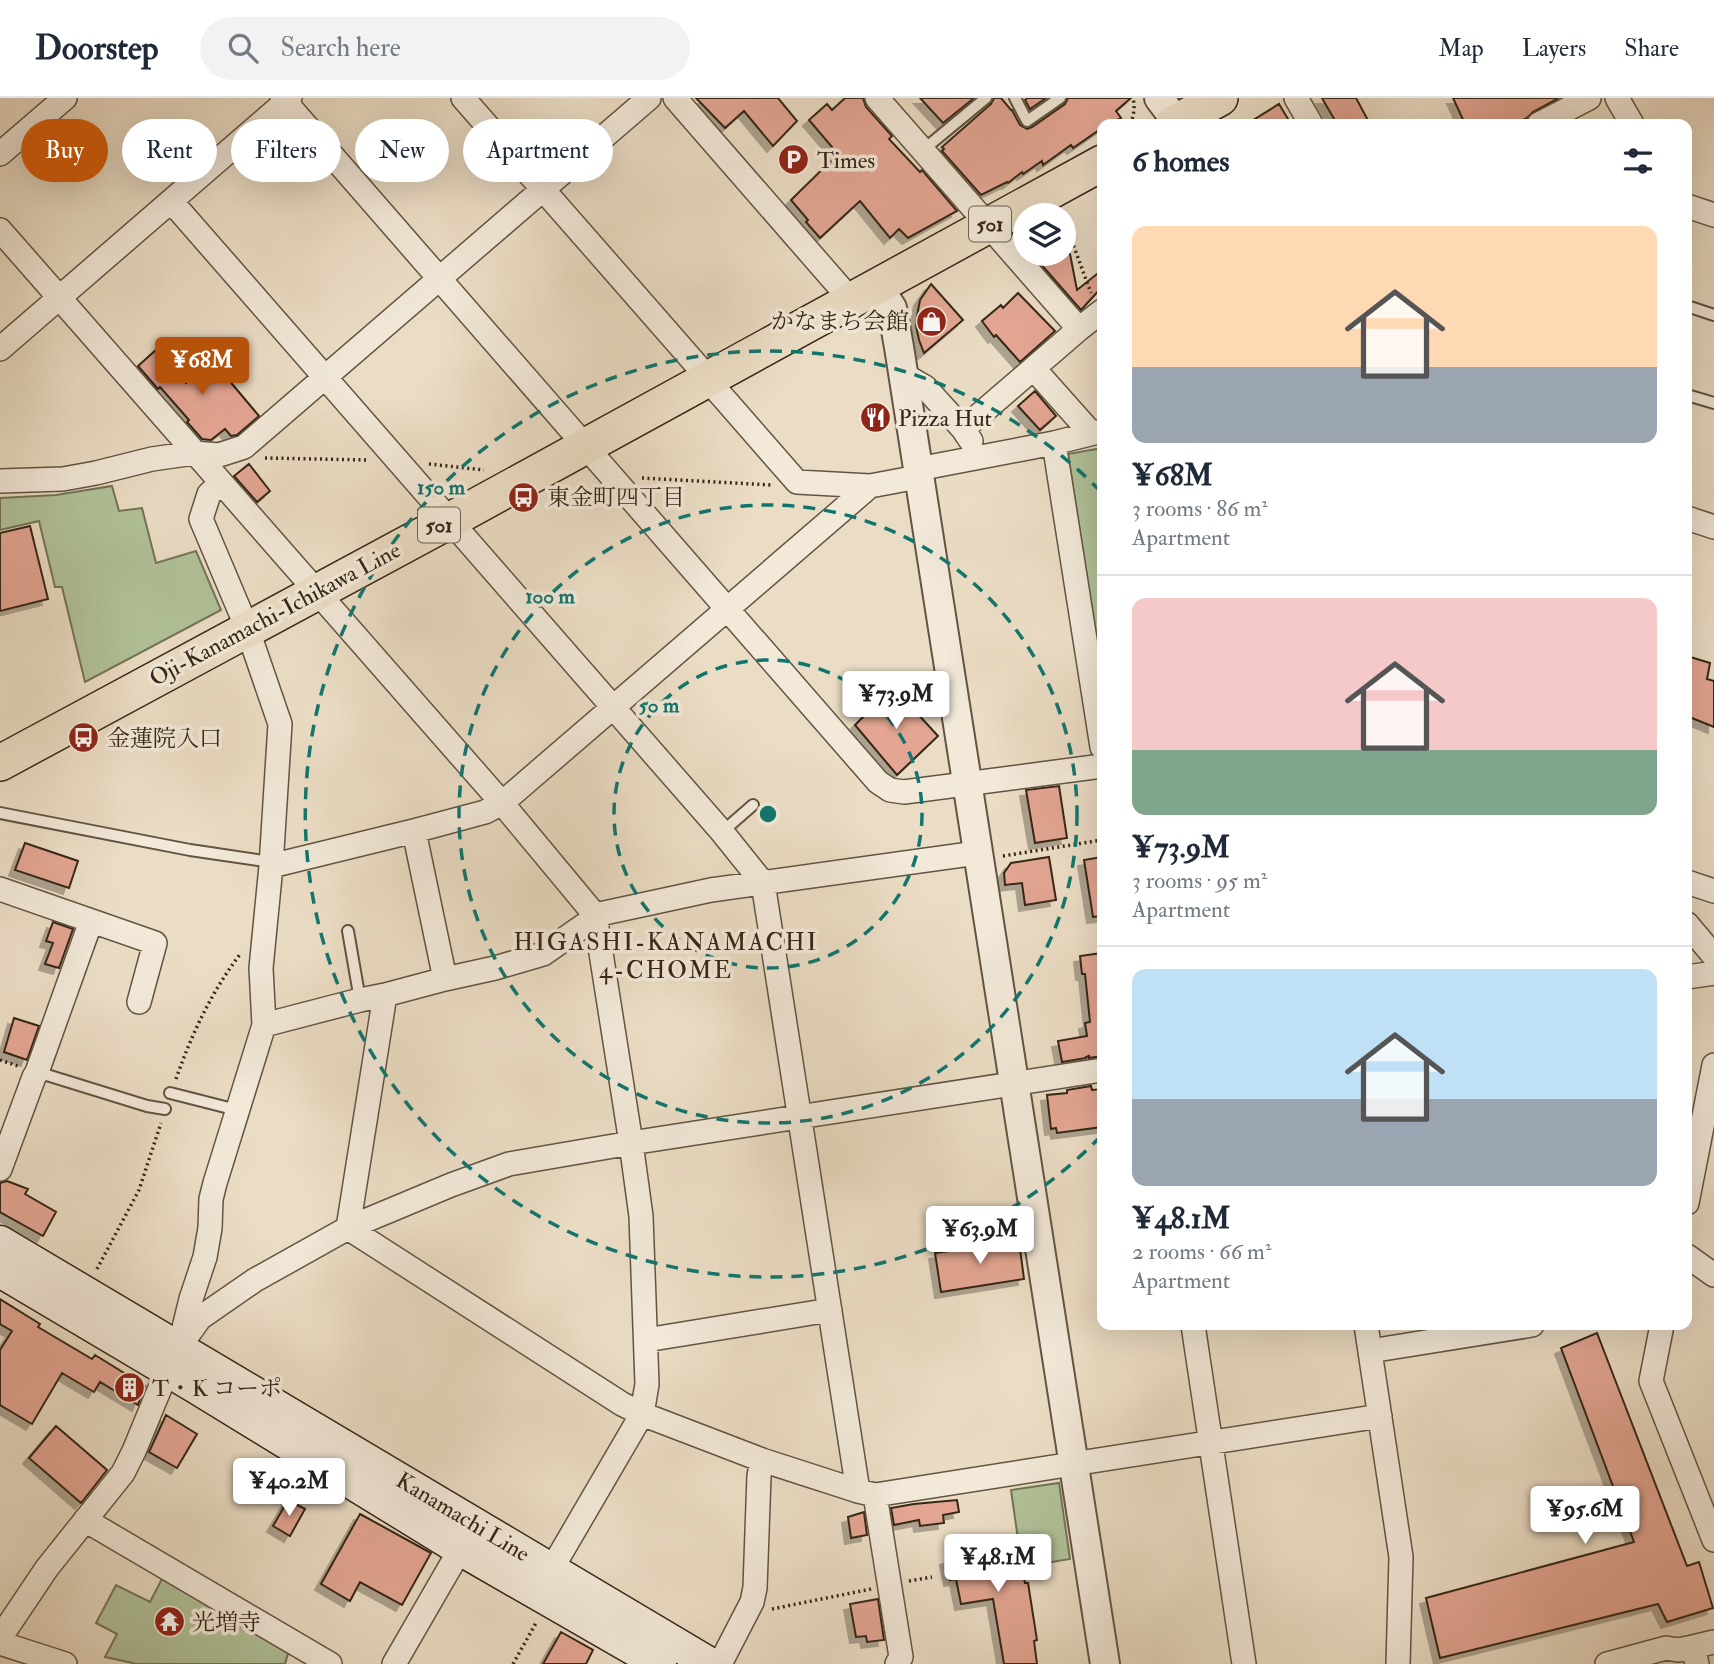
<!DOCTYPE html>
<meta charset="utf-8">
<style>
body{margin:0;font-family:"IM FELL Double Pica","Noto Serif JP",serif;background:#f2f2f3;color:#1f2937;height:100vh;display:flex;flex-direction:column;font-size:26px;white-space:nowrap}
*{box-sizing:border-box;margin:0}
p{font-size:23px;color:#747a83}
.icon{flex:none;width:38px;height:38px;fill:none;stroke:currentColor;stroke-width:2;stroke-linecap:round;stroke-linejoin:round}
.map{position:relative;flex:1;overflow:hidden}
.drawer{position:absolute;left:1097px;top:21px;width:595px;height:1211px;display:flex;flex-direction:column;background:#fff;border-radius:14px;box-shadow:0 7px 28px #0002}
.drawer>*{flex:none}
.guide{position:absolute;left:21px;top:21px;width:665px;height:63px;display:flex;gap:14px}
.tools{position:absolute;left:1013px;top:105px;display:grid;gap:14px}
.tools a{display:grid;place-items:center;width:63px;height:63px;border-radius:50%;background:#fff;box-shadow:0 7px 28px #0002;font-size:35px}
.price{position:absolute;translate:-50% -60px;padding:0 16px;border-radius:7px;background:#fff;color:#222;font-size:23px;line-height:46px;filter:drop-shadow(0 2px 4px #0008)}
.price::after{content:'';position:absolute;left:50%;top:42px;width:21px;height:16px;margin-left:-10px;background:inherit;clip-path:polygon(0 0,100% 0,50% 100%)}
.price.active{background:#b45309;color:#fff}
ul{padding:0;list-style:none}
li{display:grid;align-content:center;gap:14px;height:371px;padding:0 35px}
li+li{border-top:2px solid #e0e1e3}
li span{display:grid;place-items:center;height:217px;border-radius:14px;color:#555}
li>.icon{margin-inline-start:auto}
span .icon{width:126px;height:126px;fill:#fffc;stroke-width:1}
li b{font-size:30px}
h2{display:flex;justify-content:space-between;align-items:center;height:84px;padding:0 35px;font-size:30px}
.chip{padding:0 24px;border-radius:32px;background:#fff;box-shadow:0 7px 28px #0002;font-size:24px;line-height:63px}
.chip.active{background:#b45309;color:#fff}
header{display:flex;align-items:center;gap:42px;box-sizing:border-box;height:98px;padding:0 35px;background:#fff;border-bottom:2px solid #e0e1e3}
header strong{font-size:33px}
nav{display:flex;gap:38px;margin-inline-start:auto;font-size:24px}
.search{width:490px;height:63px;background:#f2f2f3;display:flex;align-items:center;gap:18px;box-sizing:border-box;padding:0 24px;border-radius:38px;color:#747a83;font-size:26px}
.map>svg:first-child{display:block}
.green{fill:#b1c29a;stroke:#737458;stroke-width:2}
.building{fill:#e4a693;stroke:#352617;stroke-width:2;filter:url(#shadow)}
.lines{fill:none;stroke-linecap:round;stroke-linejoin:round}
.service-casing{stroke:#625442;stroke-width:14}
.minor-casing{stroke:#625442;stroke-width:26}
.tertiary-casing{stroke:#625442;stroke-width:32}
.secondary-casing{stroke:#352617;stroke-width:35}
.primary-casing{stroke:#352617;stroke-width:38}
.path{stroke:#352617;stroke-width:3.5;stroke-dasharray:2 3.5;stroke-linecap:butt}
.service{stroke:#f2e9d9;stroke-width:10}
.minor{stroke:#f2e9d9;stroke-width:23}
.tertiary{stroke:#f2e9d9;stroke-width:28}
.secondary{stroke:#f2e9d9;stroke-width:32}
.primary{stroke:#ebddc5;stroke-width:35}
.ring{fill:none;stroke:#0f766e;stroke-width:3.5;stroke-dasharray:12 9}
.labels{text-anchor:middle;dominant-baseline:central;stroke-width:7;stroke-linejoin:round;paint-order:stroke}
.shield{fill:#f2e9d9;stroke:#6e6051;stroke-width:2}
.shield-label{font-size:21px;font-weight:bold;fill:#352617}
.poi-label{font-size:23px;fill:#352617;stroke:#f2e9d9;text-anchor:start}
.street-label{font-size:23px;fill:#352617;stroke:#f2e9d9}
.neighbourhood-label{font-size:24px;letter-spacing:2px;fill:#352617;stroke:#f2e9d9}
.centre{fill:#0f766e;stroke:#f2e9d9;stroke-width:3.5}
.ring-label{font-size:21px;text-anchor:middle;font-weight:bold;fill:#0f766e;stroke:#f2e9d9;stroke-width:7;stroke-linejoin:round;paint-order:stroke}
</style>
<header>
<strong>Doorstep</strong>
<div class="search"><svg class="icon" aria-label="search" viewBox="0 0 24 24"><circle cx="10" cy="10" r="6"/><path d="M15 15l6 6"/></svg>Search here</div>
<nav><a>Map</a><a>Layers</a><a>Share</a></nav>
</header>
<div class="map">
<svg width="1714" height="1566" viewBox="0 0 1714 1566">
<defs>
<filter id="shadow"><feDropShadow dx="-6" dy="6" stdDeviation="0" flood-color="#0004"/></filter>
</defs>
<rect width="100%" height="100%" fill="#ebddc5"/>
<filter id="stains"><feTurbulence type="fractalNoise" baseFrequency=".00286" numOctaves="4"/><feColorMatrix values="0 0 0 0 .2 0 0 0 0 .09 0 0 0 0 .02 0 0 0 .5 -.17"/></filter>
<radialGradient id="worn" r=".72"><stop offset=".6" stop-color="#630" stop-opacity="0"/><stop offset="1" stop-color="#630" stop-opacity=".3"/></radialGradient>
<path class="green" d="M1102 350V580L1068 356Z
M112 388 119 413 142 410 156 465 196 453 221 512 85 584 62 489H55L39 423 0 432V400L56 397Z
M1059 1385 1070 1461 1022 1469 1011 1392Z
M163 1479 289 1552 285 1566H137L105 1559 117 1536 96 1525 116 1487 150 1504Z"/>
<path class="building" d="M696 0H778L797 23 773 48 744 13 725 30Z
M845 0H863L866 9 892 38 889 41 920 74 922 72 957 113 908 140 899 131 890 140 860 103 820 140 806 124 808 122 791 102 838 56 809 22 827 6 832 12Z
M920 0H974L943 25Z
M994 0H1001L1011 12H1012L1020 27 1027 31 1032 29 1065 6 1068 0H1131L1116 13 1121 20 1110 26H1102V30L1073 50 1071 47 1043 67 1042 63 1023 76 1022 74 1008 85 1007 84 981 97 942 53 944 51 942 49 991 6Z
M1028 0H1046L1030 11 1025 2Z
M1322 0H1356L1370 26H1337Z
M1453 0H1559L1533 14 1527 20 1516 26H1465Z
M1279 6 1291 26H1247Z
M1032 156H1070L1077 192 1102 172V189L1081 212Z
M931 186 963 222 924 255 919 242 916 228 917 218 920 202Z
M1018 195 1055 233 1020 264 996 237 994 239 982 223 1001 207 1003 210Z
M157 251 186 285 212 262 259 318 237 337 231 338 225 331 211 342 202 341 187 324 189 322 160 289 158 291 138 268Z
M1035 293 1056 318 1040 332 1018 308Z
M249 366 270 393 257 404 234 378Z
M30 428 48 501 0 513V435Z
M1687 558 1710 565 1707 581 1714 583V629L1687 618Z
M893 589 938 638 897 677 855 627Z
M1059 688 1067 740 1035 745 1026 692Z
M25 745 78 763 69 790 15 772Z
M1049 759 1056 802 1025 807 1022 785 1005 787 1004 775 1011 765Z
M1102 759V818L1093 819 1084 762Z
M53 824 73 831 59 870 45 866 53 845 46 843Z
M1102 855V958L1089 960V958L1086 959V960L1062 964 1058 943 1087 938 1085 925 1090 924 1085 876H1082L1080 858Z
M14 920 39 928 27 962 4 954Z
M1091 988 1092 992 1102 991V1029L1057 1035 1056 1030 1051 1031 1047 997 1067 995V992Z
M7 1083 28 1091 25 1096 56 1114 43 1138 0 1114V1085Z
M1019 1143 1024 1181 941 1194 935 1155Z
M0 1201 40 1226 38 1229 92 1261 95 1257 145 1288 138 1307 100 1284 94 1294 62 1275 32 1326 0 1307V1252L12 1233 0 1226Z
M1597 1235 1687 1468 1699 1464 1713 1510 1667 1524 1658 1506 1440 1560 1426 1500 1634 1444 1561 1250Z
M166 1317 197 1336 177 1370 149 1354Z
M56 1328 107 1372 81 1405 29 1360Z
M288 1402 305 1411 290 1438 273 1428Z
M957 1402 959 1414 943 1417 944 1425 920 1428 919 1422 894 1427 891 1410 914 1406Z
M864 1414 867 1437 851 1440 848 1419Z
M360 1416 431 1455 402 1507 360 1484 350 1503 321 1486Z
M983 1444 984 1449 1017 1444 1025 1485H1028L1037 1542 1034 1543 1037 1566H1004L993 1501 961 1506 956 1481 950 1482 946 1461 953 1459 951 1448Z
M878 1501 884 1542 867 1544 866 1538 856 1539 850 1506Z
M561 1534 593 1552 586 1566H543Z"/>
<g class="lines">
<defs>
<path id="service" d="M1015 0 1027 23 1060 0
M923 52 986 0
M1687 208 1714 217
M1687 297 1714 305
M0 715 190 752 271 764
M722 734 753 707
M348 833 360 902
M37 974 147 1008 165 1011
M170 995 237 1012"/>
<path id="minor" d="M282 0 878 684 890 692 904 694 1102 668
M463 0 708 280
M675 0 851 202
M877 0 1079 231
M1296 0 1311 26
M1617 0 1632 26
M1539 26 1589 0
M0 56 65 0
M171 103 722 734 763 785 858 1393
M1687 108 1714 117
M0 132 502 705 595 817 631 1045 641 1118 647 1286 642 1316 551 1472
M0 251 290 0
M1034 271 1091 335
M904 277 925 289 963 331 971 343
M707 281 797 384 870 388 918 379
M963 331 1079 231 1102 213
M1054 345 1102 649
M918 371 1054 345 1102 333
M0 383 63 381 96 375 152 361 194 355 219 357 244 349 649 0
M1687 420 1714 429
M414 733 445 881
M271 768 414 733 485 714 502 705 870 388
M1687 784 1714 793
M0 791 155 845 139 904
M595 817 711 792 977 755
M596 819 543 856 495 870 445 881 385 897 348 1130 622 1306 642 1316 762 1362 858 1393 875 1397 1380 1318
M1687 826 1714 858
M1687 879 1714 875
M264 927 360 902 385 897
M0 1071 34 979 37 974 91 823
M1687 1105 1714 967
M1687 1158 1714 1177
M1193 1227 1244 1566
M1366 1227 1401 1459 1398 1566
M1662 1227 1651 1283 1714 1442
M185 1241 200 1220 255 1182 348 1130 451 1087 509 1066 631 1045 1102 972
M646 1242 830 1212
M1370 1253 1532 1227
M875 1397 901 1559 897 1566
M85 1422 330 1566
M0 1540 47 1470 123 1375 134 1353 160 1290 179 1250 191 1201 205 1159 210 1130 211 1101 215 1085 264 927 261 870 271 768 280 626 247 530 201 421 209 396 221 385
M0 1545 65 1566
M394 1566 468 1438
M720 1566 752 1504 755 1490 759 1378 762 1362
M1607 1566 1666 1550 1678 1552 1693 1549
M1697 1566 1693 1549 1714 1544"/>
<path id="tertiary" d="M1159 0 1177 24
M878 188 892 210 899 249 1105 1566"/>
<path id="secondary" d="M0 1144 710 1566
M0 1173 194 1288 460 1451 660 1566"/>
<path id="primary" d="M1173 26 1220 0
M0 665 449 423 1102 65"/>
</defs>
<use href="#service" class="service-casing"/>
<use href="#minor" class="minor-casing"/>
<use href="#tertiary" class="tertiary-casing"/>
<use href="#secondary" class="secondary-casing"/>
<use href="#primary" class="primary-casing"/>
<path class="path" d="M1130 26C1134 18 1135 9 1133 0
M1064 122 1091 195
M265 360 369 362
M429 366 484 372
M642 380 771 387
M1003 758 1102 742
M0 962 18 968
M176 981C192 935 212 893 241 855
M97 1171 139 1092 161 1025
M909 1483 932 1479
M772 1511 871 1491
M513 1566 536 1525"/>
<use href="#service" class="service"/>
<use href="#minor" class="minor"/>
<use href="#tertiary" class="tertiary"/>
<use href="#secondary" class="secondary"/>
<use href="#primary" class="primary"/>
</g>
<g class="ring">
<circle cx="768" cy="716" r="154"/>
<circle cx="768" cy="716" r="309"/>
<path d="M1101 1038A463 463 0 1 1 1101 394"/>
</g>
<defs>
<symbol id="parking-disc" viewBox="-11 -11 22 22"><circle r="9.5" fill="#8f2418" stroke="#f2e9d9"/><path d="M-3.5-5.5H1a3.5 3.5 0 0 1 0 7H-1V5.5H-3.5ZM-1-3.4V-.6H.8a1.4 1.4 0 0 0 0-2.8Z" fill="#fff"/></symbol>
<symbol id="shop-disc" viewBox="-11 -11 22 22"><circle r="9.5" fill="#8f2418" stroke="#f2e9d9"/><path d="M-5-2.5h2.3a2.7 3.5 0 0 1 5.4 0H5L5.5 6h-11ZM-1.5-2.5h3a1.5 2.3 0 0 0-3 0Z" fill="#fff"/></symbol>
<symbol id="restaurant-disc" viewBox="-11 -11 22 22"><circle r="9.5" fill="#8f2418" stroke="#f2e9d9"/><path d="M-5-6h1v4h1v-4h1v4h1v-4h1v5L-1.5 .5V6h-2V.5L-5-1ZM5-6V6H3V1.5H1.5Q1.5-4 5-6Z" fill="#fff"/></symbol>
<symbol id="bus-disc" viewBox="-11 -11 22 22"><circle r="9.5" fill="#8f2418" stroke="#f2e9d9"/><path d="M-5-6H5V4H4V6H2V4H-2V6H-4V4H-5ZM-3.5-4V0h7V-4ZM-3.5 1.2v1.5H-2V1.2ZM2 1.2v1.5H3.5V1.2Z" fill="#fff"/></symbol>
<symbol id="building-disc" viewBox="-11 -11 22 22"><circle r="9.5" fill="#8f2418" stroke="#f2e9d9"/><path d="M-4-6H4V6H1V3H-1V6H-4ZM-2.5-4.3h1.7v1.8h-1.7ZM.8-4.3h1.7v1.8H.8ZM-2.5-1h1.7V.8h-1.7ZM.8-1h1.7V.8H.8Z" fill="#fff"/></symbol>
<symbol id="temple-disc" viewBox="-11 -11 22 22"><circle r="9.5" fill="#8f2418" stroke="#f2e9d9"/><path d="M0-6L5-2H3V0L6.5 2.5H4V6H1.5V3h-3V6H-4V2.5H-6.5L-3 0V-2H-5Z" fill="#fff"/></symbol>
</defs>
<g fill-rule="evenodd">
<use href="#parking-disc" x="776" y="44" width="35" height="35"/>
<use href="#shop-disc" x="914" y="206" width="35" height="35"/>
<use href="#restaurant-disc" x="858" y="302" width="35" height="35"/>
<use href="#bus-disc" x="506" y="382" width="35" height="35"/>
<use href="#bus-disc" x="66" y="622" width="35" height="35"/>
<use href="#building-disc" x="112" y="1272" width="35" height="35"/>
<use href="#temple-disc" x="152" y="1506" width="35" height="35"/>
</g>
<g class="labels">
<g class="shield">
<rect x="969" y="108.5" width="42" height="35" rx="5"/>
<rect x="418" y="409.5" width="42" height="35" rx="5"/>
</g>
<g class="shield-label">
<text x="990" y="126">501</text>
<text x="439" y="427">501</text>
</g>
<g class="poi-label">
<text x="817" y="62">Times</text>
<text x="909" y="223" text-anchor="end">かなまち会館</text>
<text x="898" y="320">Pizza Hut</text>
<text x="547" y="399">東金町四丁目</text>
<text x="107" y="640">金蓮院入口</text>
<text x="152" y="1290">T・K コーポ</text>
<text x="192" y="1524">光増寺</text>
</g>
<g class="street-label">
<text transform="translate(275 516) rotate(-28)">Oji-Kanamachi-Ichikawa Line</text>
<text transform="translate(463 1419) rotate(31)">Kanamachi Line</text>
</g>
<g class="neighbourhood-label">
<text x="666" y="844">HIGASHI-KANAMACHI<tspan x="666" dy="28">4-CHOME</tspan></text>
</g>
</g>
<circle cx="768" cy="716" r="10" class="centre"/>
<g class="ring-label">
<text x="441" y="396">150 m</text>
<text x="550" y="505">100 m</text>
<text x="659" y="614">50 m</text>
</g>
<rect width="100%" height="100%" filter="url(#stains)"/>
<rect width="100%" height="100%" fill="url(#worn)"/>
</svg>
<div class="tools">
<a><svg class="icon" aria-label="layers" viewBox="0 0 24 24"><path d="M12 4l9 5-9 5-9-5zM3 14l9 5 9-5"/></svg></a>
</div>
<b class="price active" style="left:202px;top:299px">¥68M</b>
<b class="price" style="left:896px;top:633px">¥73.9M</b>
<b class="price" style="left:980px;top:1168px">¥63.9M</b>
<b class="price" style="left:289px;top:1420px">¥40.2M</b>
<b class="price" style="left:1585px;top:1448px">¥95.6M</b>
<b class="price" style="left:998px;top:1496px">¥48.1M</b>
<div class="guide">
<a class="chip active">Buy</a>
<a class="chip">Rent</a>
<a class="chip">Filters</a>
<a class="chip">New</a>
<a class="chip">Apartment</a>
</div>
<section class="drawer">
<h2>6 homes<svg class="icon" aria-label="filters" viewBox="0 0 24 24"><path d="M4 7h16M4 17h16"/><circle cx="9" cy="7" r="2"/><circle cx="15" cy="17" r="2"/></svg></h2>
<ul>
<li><span style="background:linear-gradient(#ffd9b3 65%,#9aa5b1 0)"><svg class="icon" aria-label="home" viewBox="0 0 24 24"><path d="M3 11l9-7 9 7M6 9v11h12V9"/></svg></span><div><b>¥68M</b><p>3 rooms · 86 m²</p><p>Apartment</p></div></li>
<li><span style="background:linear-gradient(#f6c9c9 70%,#7fa58c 0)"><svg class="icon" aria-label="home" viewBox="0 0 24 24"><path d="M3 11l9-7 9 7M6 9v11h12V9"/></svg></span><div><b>¥73.9M</b><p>3 rooms · 95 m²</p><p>Apartment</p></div></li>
<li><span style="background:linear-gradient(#bfe0f5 60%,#9aa5b1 0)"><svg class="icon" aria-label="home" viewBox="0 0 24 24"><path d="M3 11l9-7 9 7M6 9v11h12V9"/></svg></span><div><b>¥48.1M</b><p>2 rooms · 66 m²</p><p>Apartment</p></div></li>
</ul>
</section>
</div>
